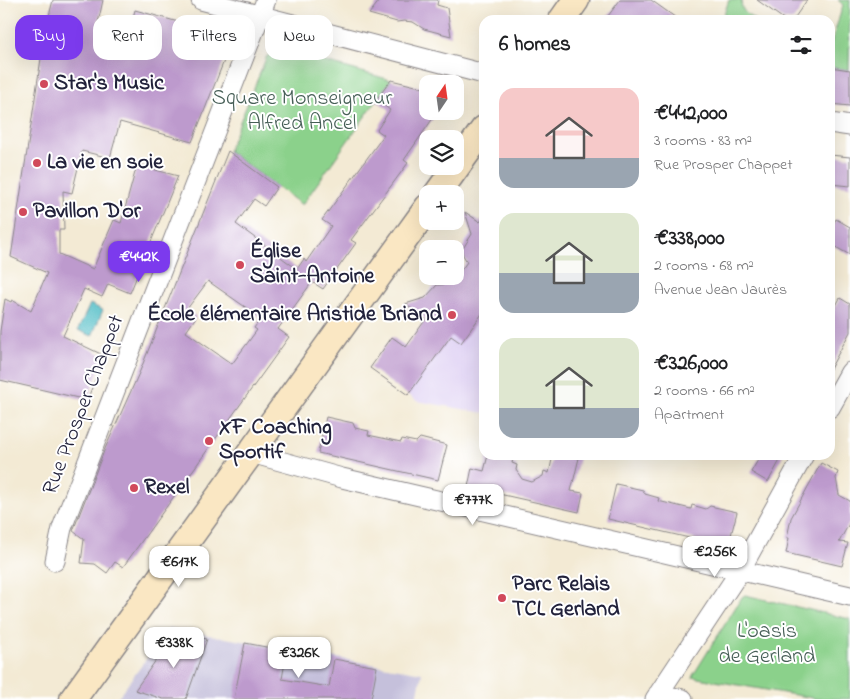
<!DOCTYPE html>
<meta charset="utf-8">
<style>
body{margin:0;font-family:"Indie Flower",sans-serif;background:#f6f6f6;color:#202124;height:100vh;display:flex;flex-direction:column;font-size:19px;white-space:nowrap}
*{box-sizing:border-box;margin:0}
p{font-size:16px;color:#757577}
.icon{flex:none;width:28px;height:28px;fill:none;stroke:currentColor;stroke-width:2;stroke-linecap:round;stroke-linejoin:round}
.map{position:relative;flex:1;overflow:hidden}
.panel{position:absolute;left:479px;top:15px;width:356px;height:445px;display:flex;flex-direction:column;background:#fff;border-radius:15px;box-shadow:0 5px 20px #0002}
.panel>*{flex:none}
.banner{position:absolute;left:15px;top:15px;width:389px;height:45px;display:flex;gap:10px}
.needle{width:32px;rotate:13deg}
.buttons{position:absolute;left:419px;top:75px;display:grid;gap:10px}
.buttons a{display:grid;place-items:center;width:45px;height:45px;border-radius:10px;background:#fff;box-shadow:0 5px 20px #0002;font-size:25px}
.price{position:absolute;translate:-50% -42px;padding:0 11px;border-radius:10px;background:#fff;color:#222;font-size:16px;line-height:32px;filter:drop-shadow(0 1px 2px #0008)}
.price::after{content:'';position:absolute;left:50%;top:30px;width:15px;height:11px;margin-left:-8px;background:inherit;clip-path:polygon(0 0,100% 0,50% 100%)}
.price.selected{background:#7c3aed;color:#fff}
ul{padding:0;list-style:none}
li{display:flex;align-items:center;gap:15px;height:125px;padding:0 20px}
li span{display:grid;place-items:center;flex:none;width:140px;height:100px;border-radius:15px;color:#555}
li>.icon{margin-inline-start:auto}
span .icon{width:60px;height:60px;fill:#fffc;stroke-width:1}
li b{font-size:21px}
h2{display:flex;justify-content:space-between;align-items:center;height:60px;padding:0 20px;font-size:21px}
.pill{padding:0 18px;border-radius:15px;background:#fff;box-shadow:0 5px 20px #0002;font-size:18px;line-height:45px}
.pill.selected{background:#7c3aed;color:#fff}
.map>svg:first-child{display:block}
.built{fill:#e1d4f4}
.industrial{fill:#c5c0db}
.green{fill:#8bd18b;stroke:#567a63}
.water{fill:#4ebcc5;stroke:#386f80}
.building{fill:#bd9acd;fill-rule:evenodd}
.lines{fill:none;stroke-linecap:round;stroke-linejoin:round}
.street-casing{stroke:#8a8688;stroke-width:21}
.secondary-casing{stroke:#8a8688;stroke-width:29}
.street{stroke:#fff;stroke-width:19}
.secondary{stroke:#fae7c3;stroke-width:26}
.poi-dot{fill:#d1495b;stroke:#fff;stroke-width:2}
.labels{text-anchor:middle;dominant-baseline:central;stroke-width:4;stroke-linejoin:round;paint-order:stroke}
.poi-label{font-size:22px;font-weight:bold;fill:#22223b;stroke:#fff;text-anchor:start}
.park-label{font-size:22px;fill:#475f57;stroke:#fff}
.street-label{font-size:22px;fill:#22223b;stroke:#fff}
</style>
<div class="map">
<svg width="850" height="699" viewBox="0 0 850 699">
<rect width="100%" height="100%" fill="#fff"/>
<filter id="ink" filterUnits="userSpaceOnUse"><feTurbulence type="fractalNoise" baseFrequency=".02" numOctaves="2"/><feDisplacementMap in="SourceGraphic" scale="10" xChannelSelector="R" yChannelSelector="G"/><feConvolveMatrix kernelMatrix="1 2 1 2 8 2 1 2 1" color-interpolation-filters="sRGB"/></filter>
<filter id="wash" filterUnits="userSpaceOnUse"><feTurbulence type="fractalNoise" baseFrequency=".0096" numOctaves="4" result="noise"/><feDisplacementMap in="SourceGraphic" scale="20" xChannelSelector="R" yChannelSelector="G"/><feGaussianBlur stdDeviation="1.12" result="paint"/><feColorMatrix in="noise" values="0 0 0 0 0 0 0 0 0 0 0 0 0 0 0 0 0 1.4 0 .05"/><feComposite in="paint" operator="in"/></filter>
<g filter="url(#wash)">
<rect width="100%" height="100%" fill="#f3ead4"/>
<path class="built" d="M484 225V413L417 401 370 368 392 337 407 347 426 319 423 301 432 288 439 284 450 286 467 262 463 255 462 250 465 242 472 233 470 227Z"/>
<path class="industrial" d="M169 628 422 673 417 699H117Z"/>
<path class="green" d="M729 0H742C739 10 748 15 755 20H722Z
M838 0H850L849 70 830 67V47L843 5Z
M282 50 391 80 302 205 228 151 267 56Z
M745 595 850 619V699H818L692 677 742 597Z"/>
<path class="water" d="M90 304 103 310 92 336 78 330Z"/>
<g id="blocks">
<path class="building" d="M53 0H103L98 23 129 33 135 10 222 34 229 48 192 142 120 122 110 158 82 151 72 193 63 191 64 230H59V254L93 269 114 220 121 223 137 165 178 176 130 293 108 284 102 297 84 289 63 336 105 356 87 400 0 380V331L5 299 11 302 12 300 31 311 47 273 11 257 45 32Z
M380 0H438L437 5 447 8 451 36 424 29 413 22 404 21 397 22 369 14Z
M620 0H651L679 20H605Z
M757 0H807L793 20H785Z
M830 67 850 70V106L830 104Z
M391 80 428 89V111H438L404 160 408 163 351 240 356 243 323 289 312 282 278 329 289 337 123 567 115 562 107 573 95 564 81 563 84 539 73 531 104 451 140 371 228 151 277 187 264 206 254 199 236 224 297 269 304 259 306 262 331 226 322 220 384 135 377 130 390 110 376 100ZM208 281 261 318 254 328 257 330 232 364 186 332 196 317 187 309Z
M830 155 850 157V186L830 184Z
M465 212 480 222 484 217V311L461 343 451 336 408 395 370 368 392 337 406 347 426 319 405 304 425 298 437 285 451 284 467 262 463 255 462 250 472 234Z
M836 219 850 227V255L830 244V230Z
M840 298 850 304V332L830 369V317Z
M326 417 353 423 355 428 369 431 368 435 401 442 402 439 416 442 420 438 447 445 438 480 318 453Z
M488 455H514L512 463 517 465 516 470 522 479 532 482 543 476 544 471 549 473 553 455H568L579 458 571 491 583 493 579 512 468 487 472 468 484 471Z
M761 455H783L768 482 751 472Z
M821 463 838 472 836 478 839 495 850 501V522L839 542 848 543 842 566 786 553 789 538H787L791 518Z
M616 484 643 490 645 494 659 498 658 501 691 509 692 505 706 509 710 506 737 512 728 547 608 519Z
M175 633 207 639 186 699H163L135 690Z
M245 643 287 651 282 679 329 687 334 659 377 667 371 699H234Z"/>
</g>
</g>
<g filter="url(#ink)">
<use href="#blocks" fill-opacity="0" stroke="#8a8688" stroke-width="1"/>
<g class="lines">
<defs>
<path id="street" d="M201 0 484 74
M830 123 850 126
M830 408 850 372
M251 453 342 478 850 596
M55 561 62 528 266 0
M658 694 683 699
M655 699 740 571 804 455"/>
<path id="secondary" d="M562 20 576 0
M437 194 484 129
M73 699 428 207"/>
</defs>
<use href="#street" class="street-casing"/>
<use href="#secondary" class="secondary-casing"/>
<use href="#street" class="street"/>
<use href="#secondary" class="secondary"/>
</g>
</g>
<g class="poi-dot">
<circle cx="44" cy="84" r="5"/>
<circle cx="37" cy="163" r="5"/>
<circle cx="23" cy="212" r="5"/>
<circle cx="240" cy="265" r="5"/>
<circle cx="452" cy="315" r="5"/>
<circle cx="209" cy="441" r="5"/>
<circle cx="134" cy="488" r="5"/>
<circle cx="502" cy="598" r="5"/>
</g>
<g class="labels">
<g class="poi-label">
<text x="54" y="84">Star's Music</text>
<text x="47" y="163">La vie en soie</text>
<text x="33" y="212">Pavillon D'or</text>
<text x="250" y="252">Église<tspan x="250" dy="25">Saint-Antoine</tspan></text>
<text x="442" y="315" text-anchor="end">École élémentaire Aristide Briand</text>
<text x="219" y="428">XF Coaching<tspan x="219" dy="25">Sportif</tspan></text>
<text x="144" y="488">Rexel</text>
<text x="512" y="585">Parc Relais<tspan x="512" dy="25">TCL Gerland</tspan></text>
</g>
<g class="park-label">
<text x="302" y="99">Square Monseigneur<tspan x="302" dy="25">Alfred Ancel</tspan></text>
<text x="767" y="632">L'oasis<tspan x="767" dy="25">de Gerland</tspan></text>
</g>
<g class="street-label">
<text transform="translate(84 405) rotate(-69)">Rue Prosper Chappet</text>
</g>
</g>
</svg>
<div class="buttons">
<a><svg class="needle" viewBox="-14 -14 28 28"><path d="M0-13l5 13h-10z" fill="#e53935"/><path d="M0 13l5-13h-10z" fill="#757577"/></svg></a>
<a><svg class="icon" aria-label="layers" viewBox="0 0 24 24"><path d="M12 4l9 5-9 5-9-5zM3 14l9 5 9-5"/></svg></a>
<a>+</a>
<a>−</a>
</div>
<b class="price selected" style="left:139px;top:283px">€442K</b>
<b class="price" style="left:473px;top:526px">€777K</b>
<b class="price" style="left:715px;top:578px">€256K</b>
<b class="price" style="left:179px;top:588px">€617K</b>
<b class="price" style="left:174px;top:669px">€338K</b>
<b class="price" style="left:299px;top:679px">€326K</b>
<div class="banner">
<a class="pill selected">Buy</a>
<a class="pill">Rent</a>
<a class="pill">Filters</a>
<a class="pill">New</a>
</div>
<section class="panel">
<h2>6 homes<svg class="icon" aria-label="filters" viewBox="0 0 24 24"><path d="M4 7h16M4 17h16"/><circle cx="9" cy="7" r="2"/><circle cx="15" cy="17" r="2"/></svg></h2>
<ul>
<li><span style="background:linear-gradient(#f6c9c9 70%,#9aa5b1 0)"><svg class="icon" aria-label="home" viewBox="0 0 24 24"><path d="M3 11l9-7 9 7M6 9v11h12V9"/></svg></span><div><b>€442,000</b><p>3 rooms · 83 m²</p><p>Rue Prosper Chappet</p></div></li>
<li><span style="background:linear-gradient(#dfe7d0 60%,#9aa5b1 0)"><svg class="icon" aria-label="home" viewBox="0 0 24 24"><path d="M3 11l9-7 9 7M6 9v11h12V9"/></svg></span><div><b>€338,000</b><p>2 rooms · 68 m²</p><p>Avenue Jean Jaurès</p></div></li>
<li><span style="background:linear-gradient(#dfe7d0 70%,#9aa5b1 0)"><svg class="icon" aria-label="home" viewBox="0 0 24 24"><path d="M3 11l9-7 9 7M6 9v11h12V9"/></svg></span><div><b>€326,000</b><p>2 rooms · 66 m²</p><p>Apartment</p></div></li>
</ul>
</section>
</div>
